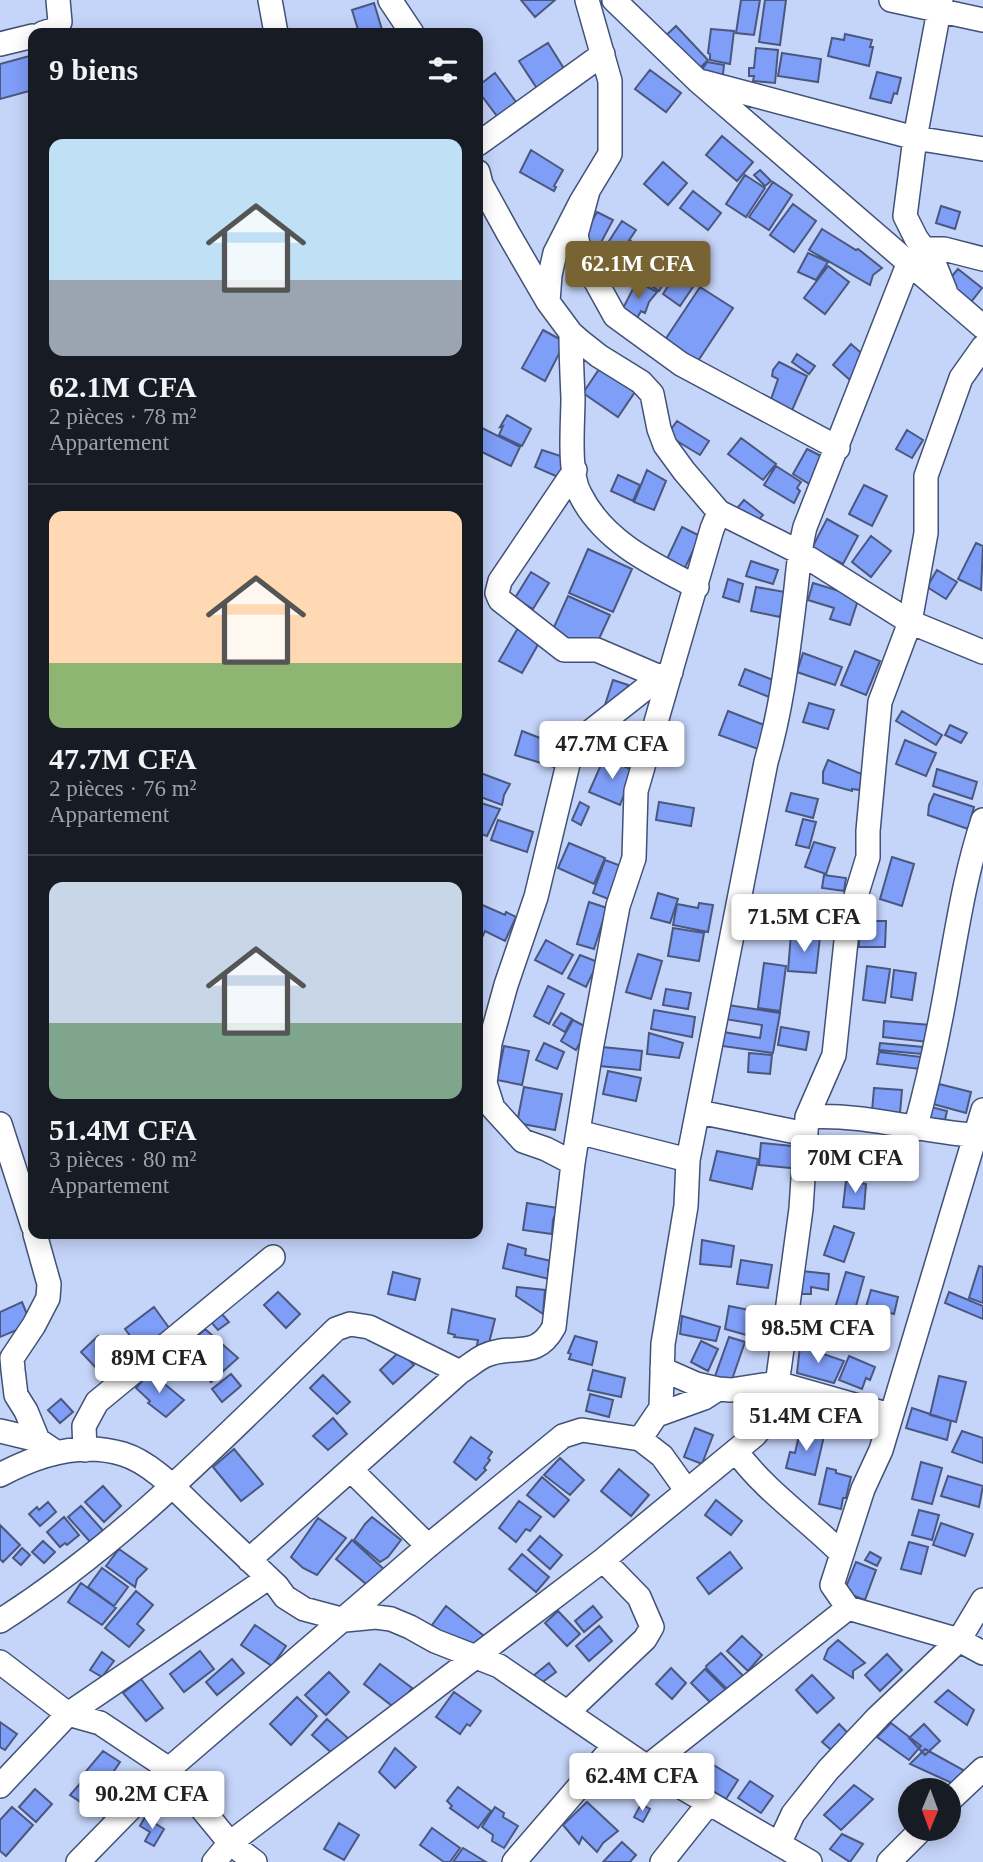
<!DOCTYPE html>
<html lang="fr">
<meta charset="utf-8">
<style>
body{margin:0;font-family:"Times New Roman",serif;background:#20242c;color:#f1f3f6;height:100vh;display:flex;flex-direction:column;font-size:26px;white-space:nowrap}
*{box-sizing:border-box;margin:0}
p{font-size:23px;color:#9ea1a6}
.icon{flex:none;width:38px;height:38px;fill:none;stroke:currentColor;stroke-width:2;stroke-linecap:round;stroke-linejoin:round}
.map{position:relative;flex:1;overflow:hidden}
.details{position:absolute;left:28px;top:28px;width:455px;height:1211px;display:flex;flex-direction:column;background:#171b24;border-radius:14px;box-shadow:0 4px 18px #0003}
.details>*{flex:none}
.needle{width:46px;rotate:181deg}
.tools{position:absolute;left:898px;top:1778px;display:grid;gap:14px}
.tools a{display:grid;place-items:center;width:63px;height:63px;border-radius:50%;background:#171b24;box-shadow:0 4px 18px #0003;font-size:35px}
.price{position:absolute;translate:-50% -60px;padding:0 16px;border-radius:7px;background:#fff;color:#222;font-size:23px;line-height:46px;filter:drop-shadow(0 2px 4px #0008)}
.price::after{content:'';position:absolute;left:50%;top:42px;width:21px;height:16px;margin-left:-10px;background:inherit;clip-path:polygon(0 0,100% 0,50% 100%)}
.price.selected{background:#786433;color:#fff}
ul{padding:0;list-style:none}
li{display:grid;align-content:center;gap:14px;height:371px;padding:0 21px}
li+li{border-top:2px solid #363941}
li span{display:grid;place-items:center;height:217px;border-radius:14px;color:#555}
li>.icon{margin-inline-start:auto}
span .icon{width:126px;height:126px;fill:#fffc;stroke-width:1}
li b{font-size:30px}
h2{display:flex;justify-content:space-between;align-items:center;height:84px;padding:0 21px;font-size:30px}
.map>svg:first-child{display:block}
.building{fill:#7f9ef8;stroke:#4a587f;stroke-width:2}
.lines{fill:none;stroke-linecap:round;stroke-linejoin:round}
.minor-casing{stroke:#425177;stroke-width:26}
.minor{stroke:#fff;stroke-width:23}
</style>
<div class="map">
<svg width="983" height="1862" viewBox="0 0 983 1862">
<rect width="100%" height="100%" fill="#c5d4f9"/>
<path class="building" d="M521 0H555L535 17Z
M741 0H760L754 35 736 33Z
M765 0H786L780 45 759 42Z
M374 3 383 33H359L352 10Z
M676 26 708 60 694 74 661 40Z
M711 29 734 31 730 64 710 60V54L708 53Z
M845 34 872 40 870 47H873L869 66 828 56 832 38 844 40Z
M548 43 568 75 540 93 519 61Z
M756 48 778 50 775 83 753 81 754 76H749V68H754Z
M782 53 821 59 818 82 778 76Z
M33 55V90L0 99V64Z
M707 62 724 65 722 83 700 73Z
M650 70 681 93 666 112 635 89Z
M877 72 901 78 897 94 894 93 891 103 870 98Z
M495 73 519 106 500 120 478 91V86Z
M722 136 753 162 737 181 706 155Z
M531 150 563 170 554 186 556 187 554 191 520 172Z
M663 162 687 183 668 205 644 184Z
M760 170 771 181 765 186 754 175Z
M745 175 765 188 746 217 726 204Z
M773 182 792 195 769 230 749 217Z
M693 191 721 213 708 230 680 208Z
M793 204 816 221 794 252 770 235Z
M941 206 960 212 955 229 936 223Z
M597 212 613 220 597 250 581 241Z
M622 221 636 230 613 264 600 255Z
M822 229 856 250 858 249 882 268 873 275 870 285 809 250Z
M631 241 651 254 636 278 616 265Z
M808 253 828 262 816 280 798 272Z
M659 259 674 268 659 291 644 281Z
M681 266 699 278 680 306 663 294Z
M828 266 849 282 825 314 804 298Z
M958 269 982 288 971 302 947 282Z
M637 281 657 292 649 302 645 313 641 311 636 320 619 316Z
M700 287 733 308 696 364 663 343Z
M543 330 565 342 545 381 522 368Z
M851 344 868 359 850 380 833 365Z
M797 354 815 366 809 374 792 362Z
M604 362 639 386 618 417 583 393Z
M779 362 807 376 790 415 769 405 778 379 772 376 773 370Z
M507 415 531 429 522 446 499 435 503 426 500 427Z
M677 421 709 441 700 455 667 435Z
M478 426 520 447 511 466 478 450Z
M907 430 923 440 912 458 896 449Z
M741 438 776 464 763 480 728 454Z
M807 449 825 458 811 485 793 474Z
M542 450 567 458 558 477 535 467Z
M776 466 801 482 797 488 800 491 794 503 764 485Z
M647 470 666 481 654 510 634 502Z
M618 475 640 485 633 501 611 491Z
M864 485 887 496 872 526 849 514Z
M744 500 763 515 747 534 728 519Z
M827 519 858 536 843 564 812 548Z
M682 527 700 536 685 568 667 559Z
M871 536 891 551 871 577 852 562Z
M976 543 983 546 981 590 958 579Z
M588 549 632 569 613 612 569 593Z
M751 561 778 570 773 584 746 576Z
M937 570 957 582 946 599 927 587Z
M531 572 549 583 533 609 515 598Z
M728 579 743 584 739 602 723 597Z
M813 583 859 597 850 625 830 619 834 608 808 600Z
M756 587 785 592 780 617 751 611Z
M568 596 610 615 592 654 550 636Z
M518 628 540 641 522 673 499 661Z
M855 651 880 661 866 695 841 685Z
M803 653 842 667 835 685 797 672Z
M745 669 781 683 774 699 739 685Z
M613 680 628 685 620 709 605 705Z
M809 703 834 710 828 729 803 722Z
M728 711 767 726 758 749 719 735Z
M902 711 942 735 936 745 896 721Z
M950 725 967 733 961 743 945 735Z
M522 731 558 745 554 767 515 755Z
M905 740 936 753 926 776 896 764Z
M604 758 640 773 629 782 620 805 589 792Z
M828 760 864 775 859 790 852 789V791L823 783V772Z
M937 769 977 782 972 799 933 786Z
M478 772 510 784 504 795 502 805 478 796Z
M791 793 818 799 813 818 786 811Z
M934 794 974 807 968 829 928 815 929 805Z
M478 802 500 809 487 836 478 833Z
M580 802 589 807 581 825 572 820Z
M659 802 694 808 691 826 656 820Z
M803 819 816 822 809 848 796 845Z
M498 820 533 832 527 852 491 840Z
M814 842 835 848 826 874 805 867Z
M569 843 605 858 594 884 558 868Z
M892 857 914 864 902 906 880 899Z
M605 860 624 867 611 900 593 893Z
M824 875 846 878 844 891 822 888Z
M658 893 678 899 670 923 651 918Z
M589 902 607 908 594 949 577 944Z
M699 903 713 905 708 932 673 925 677 904 698 908Z
M480 904 505 915 506 912 516 917 505 941 485 931 478 946V909Z
M783 908 795 909 794 923 782 922Z
M859 921H886L885 947H859Z
M673 928 704 933 699 961 668 956Z
M791 934 820 937 816 973 788 971Z
M546 940 573 955 562 974 535 960Z
M638 954 662 961 651 999 626 992Z
M580 955 598 962 586 987 568 978Z
M764 963 786 966 780 1011 758 1008Z
M867 966 890 969 885 1003 863 1000Z
M894 970 916 973 912 1000 891 997Z
M548 986 564 994 549 1024 534 1016Z
M666 989 691 993 688 1009 663 1005Z
M728 1005 780 1013 773 1053 722 1046 723 1032 760 1038 762 1025 725 1019Z
M654 1010 695 1017 692 1037 651 1029Z
M561 1013 572 1019 565 1032 553 1025Z
M573 1020 588 1028 576 1050 561 1041Z
M884 1021 930 1025 928 1042 883 1037Z
M781 1027 809 1032 806 1050 778 1045Z
M649 1033 683 1043 679 1058 647 1054Z
M544 1043 564 1052 557 1069 536 1060Z
M880 1043 923 1047 922 1054 879 1050Z
M504 1046 529 1051 522 1085 497 1080Z
M602 1047 642 1051 640 1070 600 1066Z
M879 1052 922 1057 920 1069 877 1064Z
M749 1053 772 1055 770 1074 748 1072Z
M608 1071 641 1078 636 1101 603 1094Z
M939 1084 971 1092 966 1113 933 1104Z
M524 1087 562 1094 555 1130 517 1123Z
M874 1088 902 1090 900 1113 872 1111Z
M931 1107 947 1111 944 1124 927 1120Z
M761 1143 802 1147 800 1169 759 1165Z
M717 1151 758 1159 752 1189 710 1180Z
M846 1181 866 1184 864 1209 843 1207Z
M527 1203 558 1208 553 1220 552 1234 523 1230Z
M834 1226 854 1233 844 1262 824 1255Z
M702 1240 734 1246 731 1267 700 1264Z
M508 1244 526 1249 525 1255 551 1261 548 1270 549 1279 503 1268Z
M741 1260 772 1265 768 1288 737 1284Z
M979 1266 983 1267V1303L969 1298Z
M802 1271 829 1274 828 1290 811 1287V1294H796Z
M393 1272 420 1279 415 1300 388 1294Z
M846 1272 864 1277 854 1313 835 1308Z
M517 1287 545 1290 543 1314 516 1296Z
M871 1290 898 1297 894 1314 866 1307Z
M278 1292 300 1314 286 1328 264 1305Z
M949 1292 983 1306V1319L945 1303Z
M22 1302 31 1324 0 1337V1312Z
M729 1306 764 1313 757 1338 725 1329Z
M154 1307 172 1332 143 1353 125 1329Z
M452 1309 495 1319 488 1347 477 1345 478 1340 454 1337 455 1335 448 1333Z
M221 1313 229 1322 218 1330 210 1321Z
M833 1314 849 1319 844 1334 829 1329Z
M682 1316 720 1327 716 1341 680 1334Z
M205 1329 238 1358 211 1382 200 1369 206 1363 188 1345Z
M98 1336 119 1360 107 1371 103 1366 98 1370 81 1352Z
M575 1336 597 1342 592 1365 569 1359 571 1354 568 1353Z
M729 1337 745 1342 729 1388 713 1382Z
M701 1341 718 1349 708 1371 691 1362Z
M800 1346 844 1361 834 1383 797 1373Z
M400 1351 414 1365 393 1384 380 1370Z
M849 1356 875 1367 870 1380 866 1378 862 1389 839 1380Z
M593 1370 625 1378 621 1397 588 1390Z
M150 1372 184 1400 166 1417 148 1403 150 1401 136 1388Z
M231 1374 241 1386 222 1402 212 1389Z
M323 1375 350 1402 337 1414 310 1388Z
M939 1376 966 1382 956 1422 930 1415Z
M590 1394 613 1400 609 1417 586 1411Z
M61 1399 73 1412 60 1423 48 1410Z
M912 1408 951 1421 947 1440 906 1428Z
M333 1418 347 1434 328 1450 313 1436Z
M695 1428 713 1435 702 1464 684 1457Z
M800 1431 824 1436 815 1475 786 1468 790 1452 795 1453Z
M962 1431 983 1438V1463L952 1452Z
M471 1437 492 1452 488 1458 490 1460 484 1468 486 1470 476 1480 454 1462Z
M234 1449 263 1484 241 1501 213 1467Z
M560 1458 584 1480 570 1495 544 1475Z
M921 1462 942 1468 932 1504 912 1499Z
M827 1468 836 1470V1473L851 1477 846 1498H843L841 1509 819 1504Z
M619 1469 649 1495 631 1516 601 1491Z
M948 1476 983 1486 979 1507 941 1496Z
M542 1477 569 1500 554 1517 527 1495Z
M103 1486 121 1506 104 1522 85 1502Z
M716 1500 742 1521 731 1535 705 1515Z
M519 1501 541 1517 530 1531 526 1529 516 1542 499 1528Z
M48 1502 56 1512 40 1526 29 1514 37 1507 39 1510Z
M81 1506 106 1534 93 1545 68 1517Z
M919 1510 939 1515 932 1540 912 1535Z
M64 1517 79 1535 67 1545 65 1543 60 1547 47 1532Z
M372 1517 401 1540 388 1557 380 1562 354 1540 365 1524Z
M318 1518 346 1538 317 1575 303 1568 291 1557Z
M941 1523 973 1534 965 1556 933 1545Z
M0 1525 20 1545 3 1562 0 1559Z
M540 1536 562 1555 550 1569 528 1550Z
M352 1540 386 1571 371 1588 336 1559Z
M43 1541 55 1552 44 1563 32 1552Z
M909 1542 928 1547 921 1574 901 1569Z
M22 1548 30 1555 21 1565 13 1558Z
M119 1549 147 1569 137 1579 135 1587 106 1566Z
M730 1552 742 1568 709 1594 697 1578Z
M870 1552 881 1558 877 1566 865 1560Z
M522 1554 549 1577 536 1592 509 1569Z
M856 1562 876 1570 865 1600 844 1592Z
M102 1568 128 1587 114 1606 88 1587Z
M81 1583 116 1608 102 1625 68 1602Z
M136 1591 153 1605 137 1624 144 1630 129 1647 105 1628Z
M446 1606 488 1639 474 1651 460 1647 432 1625Z
M593 1606 602 1617 584 1632 575 1621Z
M558 1611 580 1634 567 1646 545 1623Z
M255 1625 286 1646 272 1666 241 1645Z
M599 1626 612 1641 589 1661 576 1646Z
M742 1636 762 1655 748 1671 727 1651Z
M838 1640 865 1663 853 1671V1678L824 1659 828 1649Z
M200 1651 214 1669 184 1692 170 1674Z
M102 1652 114 1661 102 1677 90 1670Z
M721 1653 749 1682 734 1696 707 1669 706 1666Z
M887 1654 902 1670 880 1691 865 1675Z
M232 1659 244 1673 217 1695 206 1682Z
M549 1663 556 1672 540 1684 533 1676Z
M380 1664 412 1688 396 1709 364 1684Z
M671 1668 686 1683 672 1699 656 1684Z
M705 1669 726 1690 712 1704 691 1683Z
M329 1672 349 1692 326 1715 305 1695Z
M812 1675 834 1698 817 1713 796 1690Z
M141 1679 163 1708 146 1721 123 1693Z
M948 1690 974 1710 967 1725 935 1702Z
M454 1692 481 1711 470 1726 467 1724 460 1734 436 1717Z
M297 1697 317 1716 291 1745 270 1724Z
M327 1719 350 1740 335 1756 312 1735Z
M0 1722 17 1734 5 1750 0 1747Z
M891 1723 921 1746 909 1760 877 1737Z
M839 1724 851 1736 836 1754 822 1742Z
M924 1724 940 1741 925 1755 909 1738Z
M395 1748 416 1767 395 1788 379 1772Z
M925 1749 965 1771 954 1784 910 1764Z
M103 1751 120 1762 102 1789 82 1776Z
M712 1764 738 1780 726 1799 700 1783Z
M85 1778 117 1799 103 1817 70 1795Z
M750 1781 773 1796 761 1813 738 1798Z
M854 1785 873 1799 841 1830 824 1815Z
M458 1787 491 1811 478 1828 450 1808 452 1806 447 1801Z
M35 1789 52 1804 36 1822 19 1807Z
M587 1802 618 1831 603 1843 597 1852 582 1837 579 1844 563 1825Z
M641 1804 650 1809 643 1822 634 1817Z
M12 1807 33 1825 6 1856 0 1851V1820Z
M495 1807 504 1813 503 1817 518 1826 504 1848 492 1841 493 1835 482 1827Z
M145 1817 164 1829 154 1846 145 1841 150 1832 140 1826Z
M339 1823 359 1835 344 1860 324 1849Z
M432 1828 460 1848 450 1862H444L420 1845Z
M842 1834 863 1844 850 1862 830 1849Z
M622 1842 636 1855 630 1862H603Z
M463 1848 486 1862H453Z"/>
<g class="lines">
<defs>
<path id="minor" d="M270 0 276 33
M390 0 412 33
M614 0 698 81 983 327
M891 0 983 20
M941 0 915 138 905 216 916 238 934 263 945 290
M43 33 55 29 60 22 58 0
M0 44 33 36
M704 82 915 138 983 149
M478 144 603 54
M478 172 481 184 508 233 548 302 571 333 580 341 599 356 641 382 652 394 659 429 665 445 684 471 719 512 799 552 910 622 983 652
M588 191 576 235 580 253 615 316 681 364 838 448
M926 249H944L983 259
M548 302 550 275 555 253 581 202 610 154V81L587 0
M571 333C571 354 572 376 573 398 573 423 568 473 580 494 603 541 652 564 697 587
M575 470 500 581 497 593 500 600 564 650H597L660 677
M983 1110 881 1450 863 1489 832 1585 848 1608 959 1640 983 1653
M699 1112 806 1134
M807 1117C866 1113 924 1133 983 1136
M0 1124 33 1226
M915 1129C930 1076 941 1021 950 967 959 917 967 868 983 820
M578 1132 688 1160
M573 1163 546 1149 523 1141 493 1108 485 1083 490 1043 506 985 536 897 568 764 581 739 660 677 671 672
M35 1234 49 1284 48 1298 34 1325 12 1358 13 1370 16 1395 26 1411 38 1440 56 1452
M662 1369 696 1384 718 1389 731 1390 777 1383 890 1415
M657 1415 704 1398 718 1389
M0 1431 38 1440
M640 1439 661 1408 663 1344 686 1206 688 1160 766 762C782 708 788 652 795 597 798 573 799 550 805 527L909 262
M85 1450 84 1426 97 1402 273 1257
M736 1451C765 1491 806 1518 841 1553
M351 1470 428 1546
M0 1475C37 1455 81 1441 123 1454 152 1463 178 1492 199 1512 225 1537 251 1561 277 1586L285 1597 304 1609 345 1620 376 1617 391 1619 410 1627 435 1641 499 1666 647 1767 810 1862
M249 1560 460 1372
M0 1621C126 1541 229 1432 336 1329L350 1324 369 1327 460 1372C468 1367 476 1360 484 1356 513 1342 535 1362 554 1327L573 1163 592 1044 618 906 634 858 636 791 712 529 719 512
M0 1662 68 1714 100 1723 169 1769 230 1843 255 1862
M568 1712 645 1639 652 1627 639 1597 603 1560
M647 1767 848 1608
M0 1786 68 1714 268 1578
M948 1802 983 1769
M779 1844 793 1814 828 1770 878 1717 959 1640 983 1600
M78 1862 169 1769 428 1546 563 1436 582 1430 640 1439 662 1456 687 1491
M214 1862 230 1843 603 1560 755 1435 768 1420 774 1407 801 1209 807 1117 834 1055 848 922 868 857V831L880 702 910 622 926 533V476L961 378 983 347
M514 1862 614 1746
M662 1862 709 1803
M889 1862 922 1829"/>
</defs>
<use href="#minor" class="minor-casing"/>
<use href="#minor" class="minor"/>
</g>
</svg>
<div class="tools">
<a><svg class="needle" viewBox="-14 -14 28 28"><path d="M0-13l5 13h-10z" fill="#e53935"/><path d="M0 13l5-13h-10z" fill="#9ea1a6"/></svg></a>
</div>
<b class="price selected" style="left:638px;top:301px">62.1M CFA</b>
<b class="price" style="left:612px;top:781px">47.7M CFA</b>
<b class="price" style="left:804px;top:954px">71.5M CFA</b>
<b class="price" style="left:855px;top:1195px">70M CFA</b>
<b class="price" style="left:818px;top:1365px">98.5M CFA</b>
<b class="price" style="left:159px;top:1395px">89M CFA</b>
<b class="price" style="left:806px;top:1453px">51.4M CFA</b>
<b class="price" style="left:642px;top:1813px">62.4M CFA</b>
<b class="price" style="left:152px;top:1831px">90.2M CFA</b>
<section class="details">
<h2>9 biens<svg class="icon" aria-label="filters" viewBox="0 0 24 24"><path d="M4 7h16M4 17h16"/><circle cx="9" cy="7" r="2"/><circle cx="15" cy="17" r="2"/></svg></h2>
<ul>
<li><span style="background:linear-gradient(#bfe0f5 65%,#9aa5b1 0)"><svg class="icon" aria-label="home" viewBox="0 0 24 24"><path d="M3 11l9-7 9 7M6 9v11h12V9"/></svg></span><div><b>62.1M CFA</b><p>2 pièces · 78 m²</p><p>Appartement</p></div></li>
<li><span style="background:linear-gradient(#ffd9b3 70%,#8fb573 0)"><svg class="icon" aria-label="home" viewBox="0 0 24 24"><path d="M3 11l9-7 9 7M6 9v11h12V9"/></svg></span><div><b>47.7M CFA</b><p>2 pièces · 76 m²</p><p>Appartement</p></div></li>
<li><span style="background:linear-gradient(#c9d6e8 65%,#7fa58c 0)"><svg class="icon" aria-label="home" viewBox="0 0 24 24"><path d="M3 11l9-7 9 7M6 9v11h12V9"/></svg></span><div><b>51.4M CFA</b><p>3 pièces · 80 m²</p><p>Appartement</p></div></li>
</ul>
</section>
</div>
